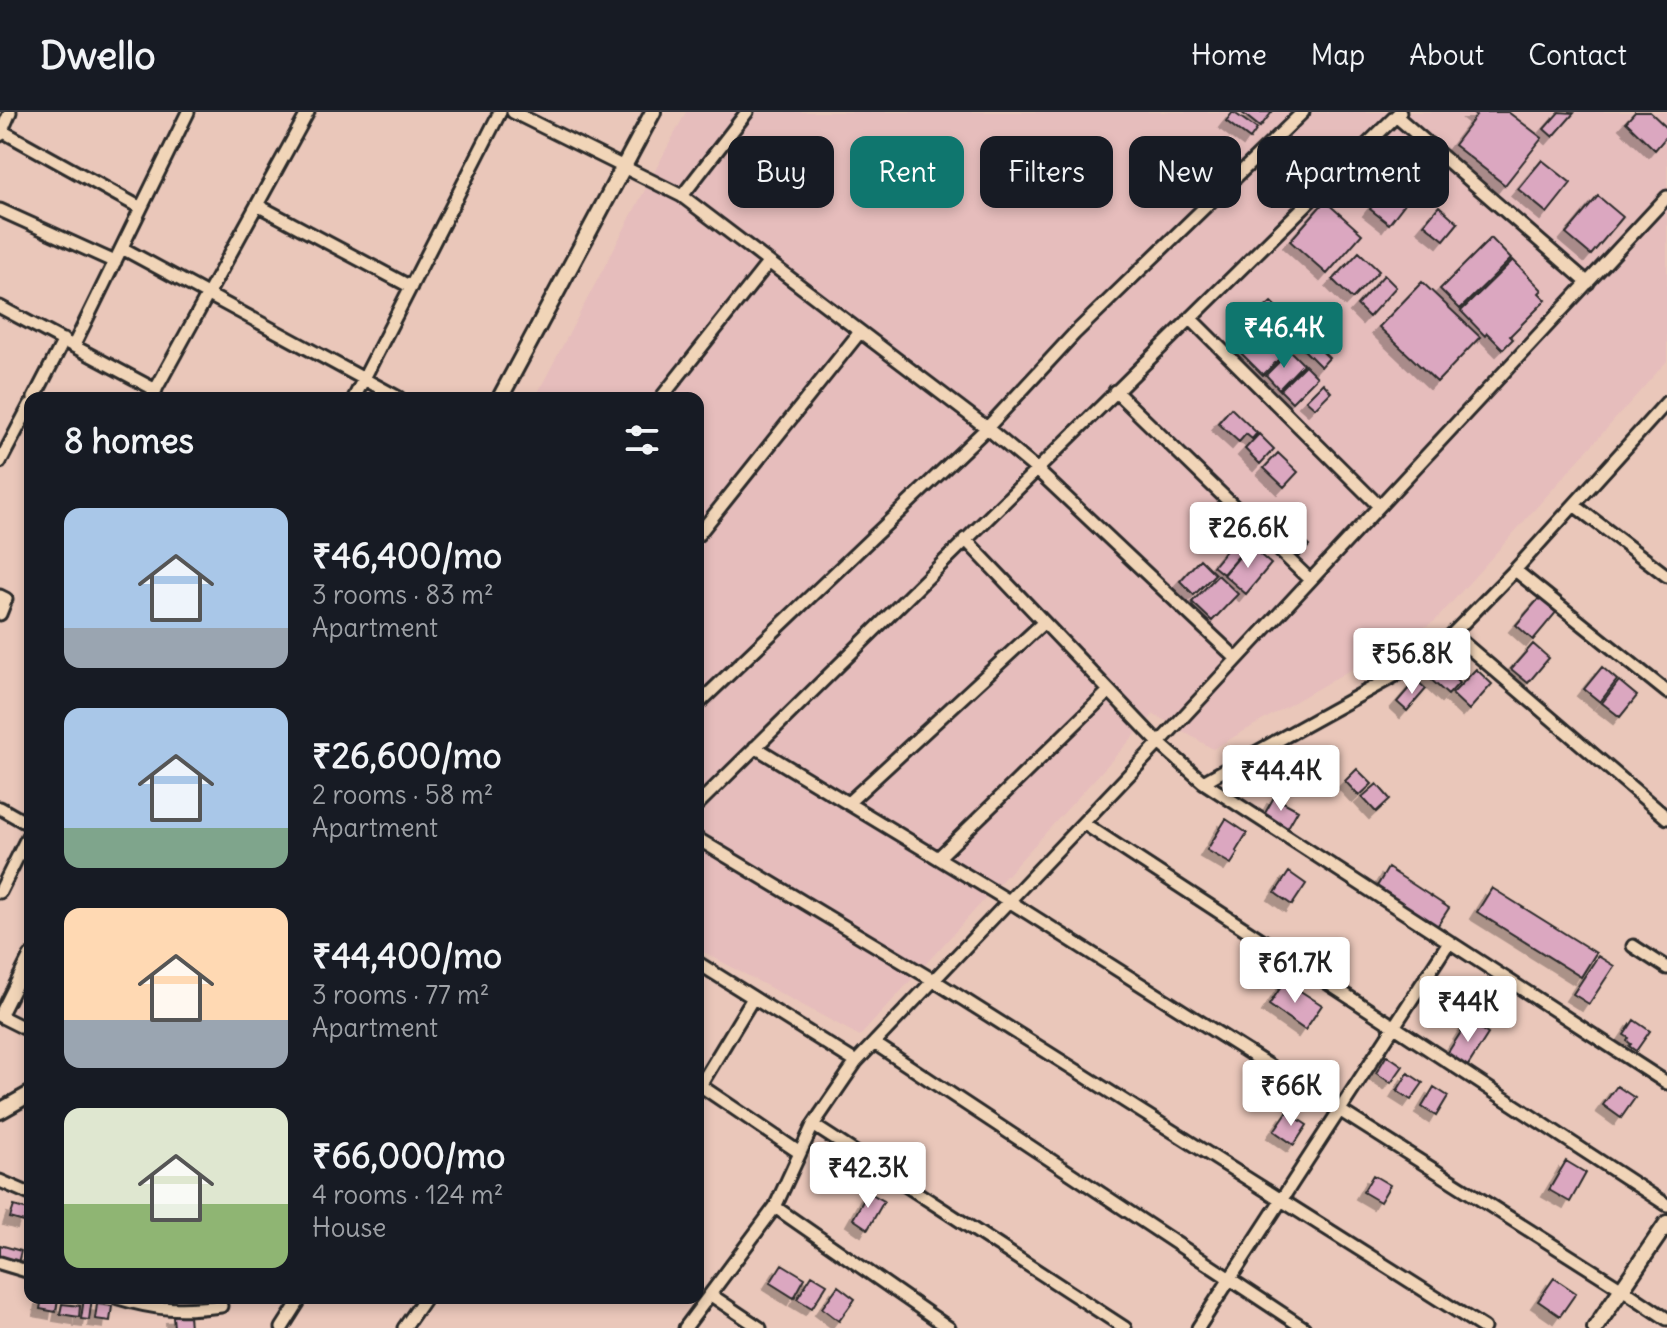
<!DOCTYPE html>
<meta charset="utf-8">
<style>
body{margin:0;font-family:Delius,sans-serif;background:#242831;color:#f1f3f6;height:100vh;display:flex;flex-direction:column;font-size:30px;white-space:nowrap}
*{box-sizing:border-box;margin:0}
p{font-size:26px;color:#9ea1a6}
.icon{flex:none;width:44px;height:44px;fill:none;stroke:currentColor;stroke-width:2;stroke-linecap:round;stroke-linejoin:round}
.map{position:relative;flex:1;overflow:hidden}
.panel{position:absolute;left:24px;top:280px;width:680px;height:912px;display:flex;flex-direction:column;background:#171b24;border-radius:16px;box-shadow:0 4px 12px #0003}
.panel>*{flex:none}
.banner{position:absolute;left:728px;top:24px;width:760px;height:72px;display:flex;gap:16px}
.price{position:absolute;translate:-50% -68px;padding:0 18px;border-radius:8px;background:#fff;color:#222;font-size:26px;line-height:52px;filter:drop-shadow(0 2px 4px #0008)}
.price::after{content:'';position:absolute;left:50%;top:48px;width:24px;height:18px;margin-left:-12px;background:inherit;clip-path:polygon(0 0,100% 0,50% 100%)}
.price.on{background:#0f766e;color:#fff}
ul{padding:0;list-style:none}
li{display:flex;align-items:center;gap:24px;height:200px;padding:0 40px}
li span{display:grid;place-items:center;flex:none;width:224px;height:160px;border-radius:16px;color:#555}
li>.icon{margin-inline-start:auto}
span .icon{width:96px;height:96px;fill:#fffc;stroke-width:1}
li b{font-size:34px}
h2{display:flex;justify-content:space-between;align-items:center;height:96px;padding:0 40px;font-size:34px}
.tag{padding:0 28px;border-radius:16px;background:#171b24;box-shadow:0 4px 12px #0003;font-size:28px;line-height:72px}
.tag.on{background:#0f766e;color:#fff}
header{display:flex;align-items:center;gap:48px;box-sizing:border-box;height:112px;padding:0 40px;background:#171b24;border-bottom:2px solid #363941}
header strong{font-size:38px}
nav{display:flex;gap:44px;margin-inline-start:auto;font-size:28px}
.map>svg:first-child{display:block}
.built{fill:#e6bdbc}
.building{fill:#dba7c0;stroke:#2b2b2b;stroke-width:2;filter:url(#shadow)}
.lines{fill:none;stroke-linecap:round;stroke-linejoin:round}
.minor-casing{stroke:#2b2b2b;stroke-width:17}
.tertiary-casing{stroke:#2b2b2b;stroke-width:20}
.minor{stroke:#f1d5b8;stroke-width:11}
.tertiary{stroke:#f1d5b8;stroke-width:14}
</style>
<header>
<strong>Dwello</strong>
<nav><a>Home</a><a>Map</a><a>About</a><a>Contact</a></nav>
</header>
<div class="map">
<svg width="1667" height="1216" viewBox="0 0 1667 1216">
<defs>
<filter id="shadow"><feDropShadow dx="-7" dy="7" stdDeviation="0" flood-color="#0004"/></filter>
</defs>
<rect width="100%" height="100%" fill="#eac7ba"/>
<filter id="ink" filterUnits="userSpaceOnUse"><feTurbulence type="fractalNoise" baseFrequency=".0125" numOctaves="2"/><feDisplacementMap in="SourceGraphic" scale="16" xChannelSelector="R" yChannelSelector="G"/><feConvolveMatrix kernelMatrix="1 2 1 2 8 2 1 2 1" color-interpolation-filters="sRGB"/></filter>
<g filter="url(#ink)">
<path class="built" d="M686 0H1667V249L1435 509 1213 637 1154 602 860 924 698 837V286H535Z"/>
<path class="building" d="M1233 0 1257 17 1250 27 1226 9Z
M1241 0H1272L1260 15Z
M1471 0H1508L1542 26 1505 73 1454 33 1476 4Z
M1559 0 1574 1 1553 25 1544 17Z
M1635 0H1650L1667 16V24L1655 38 1626 10Z
M1542 48 1571 71 1547 101 1518 77Z
M1400 58 1419 73 1389 112 1370 97Z
M1598 84 1623 105 1591 143 1566 122Z
M1325 89 1362 122 1327 162 1290 129Z
M1439 94 1458 111 1444 128 1424 112Z
M1491 126 1511 147 1460 197 1440 177Z
M1359 140 1379 159 1352 187 1333 168Z
M1513 148 1542 178 1539 181 1546 188 1510 224 1513 227 1503 237 1487 221 1485 224 1461 199Z
M1384 163 1396 175 1369 205 1357 193Z
M1422 170 1480 225 1437 270 1379 215Z
M1271 190 1306 224 1296 234 1260 200Z
M1261 209 1289 237 1263 263 1235 235Z
M1307 225 1329 246 1321 255 1299 233Z
M1290 239 1303 252 1279 277 1266 263Z
M1305 253 1317 265 1292 290 1280 278Z
M1323 271 1331 280 1315 296 1306 288Z
M1231 296 1257 321 1252 327 1246 322 1239 330 1218 311Z
M1259 322 1274 337 1260 352 1245 337Z
M1278 341 1298 360 1284 375 1264 356Z
M1274 402 1309 434 1299 445 1265 413Z
M1239 423 1249 432 1223 462 1213 454Z
M1249 433 1271 452 1246 482 1224 463Z
M1200 447 1215 462 1194 483 1180 469Z
M1218 463 1238 482 1212 509 1192 490Z
M1541 484 1558 498 1533 528 1516 513Z
M1533 532 1549 546 1528 571 1511 557Z
M1438 551 1459 571 1448 583 1427 564Z
M1602 555 1617 568 1600 590 1584 577Z
M1476 557 1492 572 1469 598 1452 582Z
M1416 568 1426 577 1407 599 1397 590Z
M1619 569 1637 584 1620 605 1602 591Z
M1357 657 1372 672 1359 684 1345 669Z
M1377 672 1390 687 1376 700 1362 685Z
M1274 685 1298 698 1287 717 1264 703Z
M1226 707 1247 721 1236 739 1238 741 1231 752 1207 738Z
M1388 756 1449 796 1436 816 1376 776Z
M1289 760 1306 772 1292 793 1275 781Z
M1492 776 1596 841 1581 865 1477 800Z
M1598 844 1614 854 1589 892 1573 882Z
M1285 869 1322 893 1305 918 1269 893Z
M1634 908 1650 919 1636 939 1629 934 1631 932 1627 929 1629 926 1624 923Z
M1468 909 1488 922 1467 955 1447 942Z
M1387 943 1403 954 1391 971 1376 961Z
M1408 961 1423 971 1411 988 1397 979Z
M1617 974 1635 986 1621 1006 1603 993Z
M1434 975 1448 984 1436 1004 1422 995Z
M1287 1000 1307 1013 1294 1033 1274 1019Z
M1566 1049 1586 1061 1570 1090 1549 1078Z
M1373 1063 1390 1073 1380 1090 1363 1080Z
M868 1080 884 1089 868 1117 853 1107Z
M14 1094 28 1098 24 1110 10 1106Z
M0 1133 21 1139 17 1155 0 1150Z
M782 1152 805 1166 794 1186 770 1171Z
M812 1163 827 1172 812 1196 797 1187Z
M1554 1166 1576 1181 1560 1204 1538 1189Z
M838 1174 855 1187 839 1209 822 1196Z
M42 1186 58 1187 56 1200 40 1197Z
M84 1186H92L89 1208 81 1207Z
M62 1192 80 1194 79 1205 60 1202Z
M97 1192 112 1194 110 1209 95 1207Z
M189 1203 190 1216H174L173 1204Z"/>
<g class="lines">
<defs>
<path id="minor" d="M513 0 682 84 987 316 1036 357 1237 547
M1396 4 1588 171
M2 19 141 96
M0 23 10 0
M682 84 747 0
M257 93 411 175
M0 98 115 150
M122 136 399 286
M0 195 156 278
M1190 206 1379 394
M74 233 188 0
M1115 279 1310 468
M34 286 64 228
M151 286 308 0
M354 286 500 0
M661 286 769 150
M0 350 30 293
M1574 393 1667 464
M698 423 860 220
M965 427 1159 631 1203 670 1432 543 1515 458 1667 290
M1515 458 1667 580
M0 484 6 487 0 502
M1453 522 1667 706
M698 592 987 316 1074 222 1303 0
M755 635 1009 789 1622 1177 1667 1207
M1203 670 1667 971
M848 691 1044 510
M698 692 1400 0
M0 696 30 713
M1083 711 1667 1093
M698 727 933 868 1484 1216
M938 746 1109 579
M0 780 30 720
M1633 834 1667 856
M698 851 856 950 1159 631 1667 85
M0 904 30 844
M0 904 30 919
M874 931 1304 1216
M856 950 813 1013 1125 1216
M698 972 800 1041
M698 977 753 886
M0 1069 30 1082
M775 1095 949 1216
M0 1151 30 1160
M711 1183 760 1216
M118 1186C157 1198 181 1199 221 1194
M282 1216 301 1186
M404 1216 425 1186
M685 1216 775 1095 813 1013
M1198 1216 1449 830"/>
<path id="tertiary" d="M500 286 653 0
M0 999 30 982
M1595 1216 1667 1111"/>
</defs>
<use href="#minor" class="minor-casing"/>
<use href="#tertiary" class="tertiary-casing"/>
<use href="#minor" class="minor"/>
<use href="#tertiary" class="tertiary"/>
</g>
</g>
</svg>
<b class="price on" style="left:1284px;top:258px">₹46.4K</b>
<b class="price" style="left:1248px;top:458px">₹26.6K</b>
<b class="price" style="left:1412px;top:584px">₹56.8K</b>
<b class="price" style="left:1281px;top:701px">₹44.4K</b>
<b class="price" style="left:1295px;top:893px">₹61.7K</b>
<b class="price" style="left:1468px;top:932px">₹44K</b>
<b class="price" style="left:1291px;top:1016px">₹66K</b>
<b class="price" style="left:868px;top:1098px">₹42.3K</b>
<div class="banner">
<a class="tag">Buy</a>
<a class="tag on">Rent</a>
<a class="tag">Filters</a>
<a class="tag">New</a>
<a class="tag">Apartment</a>
</div>
<section class="panel">
<h2>8 homes<svg class="icon" aria-label="filters" viewBox="0 0 24 24"><path d="M4 7h16M4 17h16"/><circle cx="9" cy="7" r="2"/><circle cx="15" cy="17" r="2"/></svg></h2>
<ul>
<li><span style="background:linear-gradient(#a9c7e8 75%,#9aa5b1 0)"><svg class="icon" aria-label="home" viewBox="0 0 24 24"><path d="M3 11l9-7 9 7M6 9v11h12V9"/></svg></span><div><b>₹46,400/mo</b><p>3 rooms · 83 m²</p><p>Apartment</p></div></li>
<li><span style="background:linear-gradient(#a9c7e8 75%,#7fa58c 0)"><svg class="icon" aria-label="home" viewBox="0 0 24 24"><path d="M3 11l9-7 9 7M6 9v11h12V9"/></svg></span><div><b>₹26,600/mo</b><p>2 rooms · 58 m²</p><p>Apartment</p></div></li>
<li><span style="background:linear-gradient(#ffd9b3 70%,#9aa5b1 0)"><svg class="icon" aria-label="home" viewBox="0 0 24 24"><path d="M3 11l9-7 9 7M6 9v11h12V9"/></svg></span><div><b>₹44,400/mo</b><p>3 rooms · 77 m²</p><p>Apartment</p></div></li>
<li><span style="background:linear-gradient(#dfe7d0 60%,#8fb573 0)"><svg class="icon" aria-label="home" viewBox="0 0 24 24"><path d="M3 11l9-7 9 7M6 9v11h12V9"/></svg></span><div><b>₹66,000/mo</b><p>4 rooms · 124 m²</p><p>House</p></div></li>
</ul>
</section>
</div>
